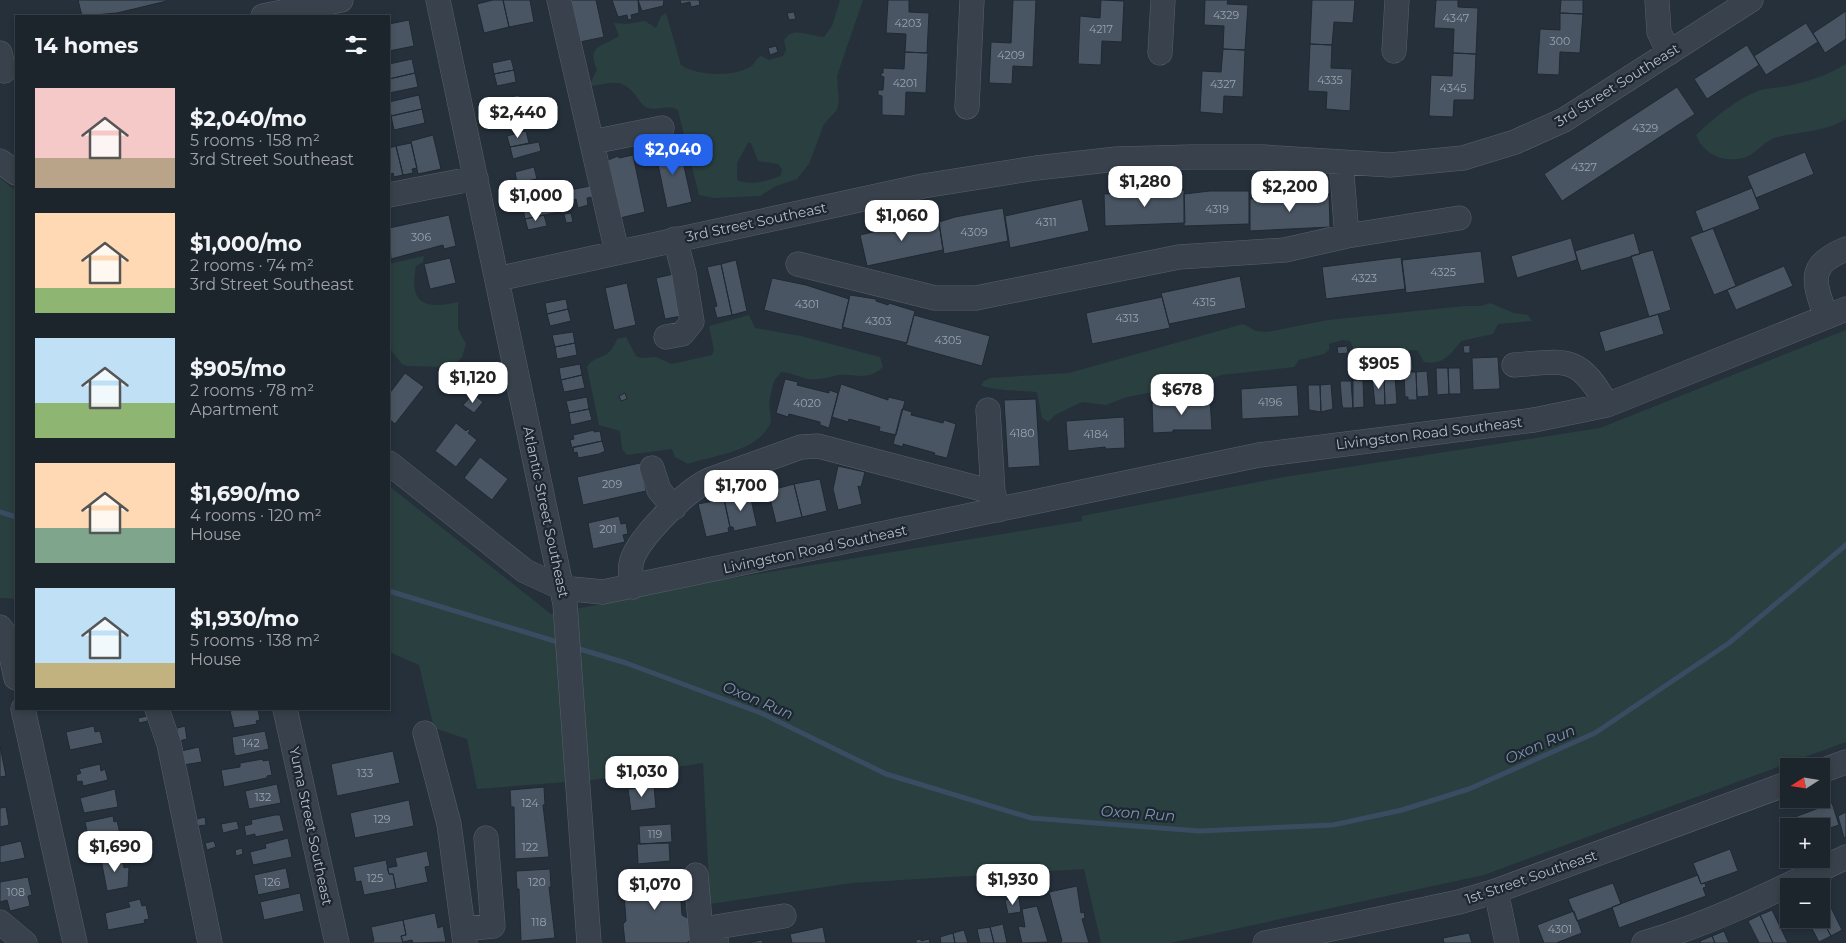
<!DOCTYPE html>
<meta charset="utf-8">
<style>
body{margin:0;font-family:Montserrat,sans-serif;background:#293038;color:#f1f3f6;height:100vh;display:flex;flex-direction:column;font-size:19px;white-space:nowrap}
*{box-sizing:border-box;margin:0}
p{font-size:16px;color:#a0a4a9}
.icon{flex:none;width:28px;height:28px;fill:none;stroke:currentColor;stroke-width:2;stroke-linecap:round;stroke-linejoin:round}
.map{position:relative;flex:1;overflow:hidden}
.side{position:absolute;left:15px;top:15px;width:375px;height:695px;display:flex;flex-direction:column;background:#1c242c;border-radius:0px;box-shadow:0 2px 8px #0003,0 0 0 1px #3a4148}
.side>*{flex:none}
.needle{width:32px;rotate:258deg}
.tools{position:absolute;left:1780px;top:758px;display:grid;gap:10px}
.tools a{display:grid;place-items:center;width:50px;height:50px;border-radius:0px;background:#1c242c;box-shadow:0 2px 8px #0003,0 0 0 1px #3a4148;font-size:25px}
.price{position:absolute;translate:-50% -42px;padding:0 11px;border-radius:10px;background:#fff;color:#222;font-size:16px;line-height:32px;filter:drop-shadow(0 1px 2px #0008)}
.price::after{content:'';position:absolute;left:50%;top:30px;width:15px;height:11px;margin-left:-8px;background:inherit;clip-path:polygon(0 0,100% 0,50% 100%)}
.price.active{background:#2563eb;color:#fff}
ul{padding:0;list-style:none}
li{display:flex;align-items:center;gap:15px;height:125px;padding:0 20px}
li span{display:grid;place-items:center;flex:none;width:140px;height:100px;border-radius:0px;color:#555}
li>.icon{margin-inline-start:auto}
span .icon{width:60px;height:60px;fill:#fffc;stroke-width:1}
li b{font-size:21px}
h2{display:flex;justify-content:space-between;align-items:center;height:60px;padding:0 20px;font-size:21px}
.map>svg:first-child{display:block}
.green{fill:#2a3f3f;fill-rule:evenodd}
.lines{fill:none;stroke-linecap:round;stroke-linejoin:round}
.stream{stroke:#3a4c62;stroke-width:5}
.building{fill:#495562;stroke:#202933}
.minor-casing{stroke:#57606a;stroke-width:25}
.minor{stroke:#39424c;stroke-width:24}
.labels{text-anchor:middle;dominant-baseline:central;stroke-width:4.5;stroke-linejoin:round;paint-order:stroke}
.number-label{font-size:11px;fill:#9aa3ae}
.street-label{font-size:14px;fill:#b5bdc7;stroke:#1e2731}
.water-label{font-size:15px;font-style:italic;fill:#7e94ad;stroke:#1e2731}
</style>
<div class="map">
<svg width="1846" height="943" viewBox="0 0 1846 943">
<rect width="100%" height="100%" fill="#25303b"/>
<path class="green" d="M840 0H863L837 76 839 103 836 111 824 124 809 164 797 179 776 186 760 196 714 198 699 195 678 110C667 104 659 111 648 108 644 107 641 103 639 100 623 78 617 82 592 86L590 84 597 70C586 45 602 47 619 36L614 23 627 24 645 21 656 28 661 16 666 13 681 65C697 76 733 77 750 67 755 64 755 59 761 56L769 60 783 56 786 50 784 40C794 25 810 37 824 37L832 26ZM748 143H751L758 161 778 164 782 169 781 175C771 181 748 186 737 180V163Z
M1846 64V119C1821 134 1798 130 1772 139 1762 143 1754 156 1743 158 1723 163 1703 154 1696 135 1714 118 1735 100 1758 91 1769 87 1782 88 1792 85 1810 81 1830 74 1846 64Z
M0 178 16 191V599L0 598Z
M424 256 423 262 416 266C409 303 423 310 458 302V329L466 344 462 357 457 362 445 367 407 366 402 364 389 348V264Z
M1490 303 1514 313 1528 315 1532 321 1498 324 1493 334 1461 341C1452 353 1443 366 1424 362L1418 351 1416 350 1356 354 1350 341 1342 340 1329 344V350L1324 354 1299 360 1294 367 1221 375 1201 383 1127 397 1106 405 1082 402 1055 415 1048 422 1042 418 1037 392C1027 391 986 390 981 385L984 381 990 378 1069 373 1243 324 1256 331 1267 332 1328 320 1465 306H1481Z
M749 315 755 328 801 336 880 357 883 367C867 382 855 373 838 375 827 378 819 380 808 379 798 377 791 372 781 372L774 381 769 402 771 422C757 453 716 454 688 464L675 457 672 449 627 455 622 449 620 431 599 425 587 367C595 353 608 363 617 339L626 337 636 356 641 358 656 357 672 364 712 355 714 350 709 326Z
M1846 330V742L1484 875 1170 943H1101L1084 869 852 883 710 904 703 763 592 780 477 789 467 739 434 728 419 665 389 652V486L551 614 721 580 1082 521V516L1284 477 1600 428Z"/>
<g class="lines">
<path class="stream" d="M0 512 16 517
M389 591 561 643
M573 647 626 663 761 713 886 774 1031 818 1199 831 1333 825 1402 810 1469 789 1595 733 1729 643 1846 545"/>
</g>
<path class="building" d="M78 0H167V1L117 13 82 16Z
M493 0H503L509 27 484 33 477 4Z
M503 0H530L534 22 509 27Z
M571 0H596L604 37 580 42Z
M612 0H638L639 13 631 15 632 19 628 20 627 15 618 17Z
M638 0H664L663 6 642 11Z
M680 0H699L700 5 691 7 690 2 681 4Z
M888 0H909V12L929 13 927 53 905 52 906 34 886 33Z
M1013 0H1036L1033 67 1013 66 1012 84 989 83 991 42 1011 43Z
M1101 0 1124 1 1122 42 1102 41 1101 65 1078 64 1080 16 1100 18Z
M1205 0H1228L1227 4 1248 5 1245 50 1223 49 1224 26 1204 25Z
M1312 0H1355L1353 23 1334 22 1332 45 1310 44Z
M1436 0H1458V7L1478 8 1476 54 1453 53 1454 29 1434 28Z
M1561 0H1583V14L1560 13Z
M1846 11V39L1825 53 1813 33Z
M794 12 796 19 789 20 787 13Z
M1560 13 1583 14 1580 53 1560 52 1559 75 1537 74 1540 29 1560 30Z
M409 20 414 46 389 51V24Z
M1806 23 1818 42 1766 75 1754 56Z
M1310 44 1332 45 1331 68 1352 69 1350 111 1326 109 1327 92 1308 91Z
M1747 45 1759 65 1707 99 1694 79Z
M776 46 778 52 770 55 768 48Z
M1223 49 1245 50 1243 97 1224 96 1223 114 1200 112 1202 71 1221 72Z
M905 52 928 53 926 93 906 92 905 116 882 115V96L878 95V90H883L884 77 881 76V73H883V68L904 69Z
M1453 53 1476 54 1474 100H1454L1453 117 1429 116 1431 75 1452 76Z
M412 59 415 73 389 79V64Z
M511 59 514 70 494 74 492 63Z
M514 70 516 82 497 86 494 74Z
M415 73 418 87 389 93V79Z
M1677 87 1695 114 1562 201 1544 174Z
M419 95 422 109 391 116 389 102Z
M519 95 522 106 502 111 499 100Z
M522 106 524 118 505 123 502 111Z
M422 109 425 123 394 130 391 116Z
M526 131 529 143 510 147 507 136Z
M433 135 441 169 418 174 411 141Z
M539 142 541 151 513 159 510 147Z
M411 143 417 168 412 169 413 173 403 175 396 146Z
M679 144 692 202 667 208 655 150 661 149V146Z
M396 146 403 175 394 177 393 173 389 175V148Z
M1805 152 1814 174 1756 198 1747 176Z
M633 155 645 212 620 218 608 160 618 156 619 158Z
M534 167 537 179 517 183 515 172Z
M537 179 539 191 520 195 517 183Z
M595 185 597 196 587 198 588 205 578 208 576 199 572 200 570 190Z
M1752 188 1760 209 1703 232 1695 211Z
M1184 190 1185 223 1105 226 1104 194Z
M1210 191H1249V224L1184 226V194Z
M1296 195H1329L1330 227 1250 231V199Z
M1082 199 1089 231 1010 248 1005 216Z
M556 200 559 212 525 219 523 208Z
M1003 208 1008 241 944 254 939 222 955 217Z
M571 213 573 222 566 223 564 214Z
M449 215 456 246 444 249 443 245 391 259 389 228Z
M544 215 547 226 528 230 525 219Z
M938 217 943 250 867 266 860 235Z
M1713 228 1736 286 1714 295 1690 237Z
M1634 233 1640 254 1581 271 1575 251Z
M1571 238 1577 260 1517 278 1511 256Z
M1653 250 1671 310 1649 317 1631 256Z
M1481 251 1485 283 1406 293 1402 260Z
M1401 257 1405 289 1326 299 1322 267Z
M450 258 456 283 430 289 424 264Z
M736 260 747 311 732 315 721 264Z
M721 264 732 315 717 318 714 307 717 306 707 267Z
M1784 266 1793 286 1736 310 1727 290Z
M678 273 687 315 665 319 656 278Z
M1240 276 1246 308 1169 324 1161 293Z
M772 278 806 285 849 299 842 330 764 310Z
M627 283 636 325 614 330 605 288Z
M850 295 876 299V301L888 305 889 303 915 311 907 343 842 327Z
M1162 297 1170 328 1092 344 1086 313Z
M566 299 568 309 547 314 545 303Z
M568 309 571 321 550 326 547 314Z
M1658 314 1664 334 1605 352 1599 332Z
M914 315 990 336 982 366 906 345Z
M573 332 575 343 555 347 552 335Z
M575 343 577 355 557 359 555 347Z
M1470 345V353H1464L1463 346Z
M1347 346 1348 353 1338 354 1337 347Z
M1498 357 1500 389 1473 390 1472 358Z
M1412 359 1413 370 1401 371 1400 360Z
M580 364 582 375 561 380 559 368Z
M1362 368V380H1353V369Z
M1436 368H1448L1449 394 1437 395Z
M1448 368H1460L1461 394H1449Z
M1427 371 1429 396 1417 397 1416 372Z
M1404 372H1416L1417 400H1408V397H1405Z
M405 373 424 387 395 424 389 419V394Z
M582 375 585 388 564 392 561 380Z
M1395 375 1397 404 1385 405 1384 376Z
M1384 376 1385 405H1375L1372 377Z
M785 379 798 382 797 385 829 393V390L838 393 829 428 820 425V422L789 414 788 417 776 413Z
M1353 380H1363L1364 407 1353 408Z
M1340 381H1351L1353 408H1343L1342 405Z
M841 384 888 400V397L905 401 896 435 879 431 880 427 849 419 848 422 832 417Z
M1331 384 1333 409 1321 412 1320 385Z
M1297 385 1299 416 1242 419 1241 389Z
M1308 385H1320L1321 412 1309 410Z
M625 393 627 399 621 401 619 396Z
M473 394 483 402 474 413 463 405Z
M587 397 589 409 569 413 566 401Z
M1036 399 1040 466 1008 468 1004 400Z
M1210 399 1212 430H1173V432L1153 433 1152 402Z
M589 409 592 420 571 425 569 413Z
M902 409 912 412 911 415 943 423 944 420 956 424 947 458 934 455 935 453 903 444V447L893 444Z
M1124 417 1125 448 1106 449 1105 447 1068 451 1066 421Z
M456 423 466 431 468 429 470 430 468 433 477 440 456 467 435 451Z
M594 430V432L600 431 602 441 572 448 570 440 574 439 573 435Z
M602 441 605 451 599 454 578 458 577 452 574 453 573 447Z
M480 457 508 479 492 500 464 478Z
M640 463 646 491 583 505 577 477Z
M838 466 865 472 861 487 858 486 862 504 838 510 833 489Z
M820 479 827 511 802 517 794 484Z
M794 484 802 517 776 523 768 490 776 488 775 486 778 485 779 488Z
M750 493V495H753V498L751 499 757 526 734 531 733 527H730L724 499Z
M724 499 730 527 728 528 729 532 706 537 698 504Z
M619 516 621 524 626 523 628 534 623 535 625 542 593 549 588 523Z
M243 709H258L260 720 256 721 257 724 234 728 230 711Z
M147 716 148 721 139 723 138 718Z
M94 726 95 732 100 731 103 743 70 750 66 732Z
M185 726 187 739 179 741 177 728Z
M265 731 269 749 236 756 234 753 232 737Z
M0 746 6 776 0 777Z
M199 747 202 762 183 765 181 751Z
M393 751 400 783 337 796 331 764Z
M263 759V761L269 760 272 775 267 776V778L224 787 221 770 240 767V763Z
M100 764 101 771 105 769 108 780 83 786 82 781 77 782 76 775 81 773 79 769Z
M277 784 281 803 249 809 245 791Z
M654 786 656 808 631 811 628 789Z
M544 787 545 805H543L549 857 515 859 514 807H511L510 790Z
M115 789 118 807 84 813 80 798Z
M409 800 414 826 355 838 350 813Z
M1832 803 1839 825 1821 831V826H1799L1795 817Z
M6 807 9 825 0 827V808Z
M1846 812V837L1844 838 1838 816Z
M275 815H280L284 831 255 837V834L246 836 244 826 252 824 251 820Z
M113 816 114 822 117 821 120 833 89 840 85 822Z
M205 817 206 825 198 826 197 819Z
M237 821 239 829 223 833 221 824Z
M671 824 672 842 640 844 639 826Z
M288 838 292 857 253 865 250 852 266 848 265 844Z
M21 841 25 858 0 863V846Z
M214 841 216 847 207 850 205 843Z
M669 843 670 861 638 864 637 844Z
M242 848 243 854 236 856 235 850Z
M1730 849 1738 871 1701 884 1693 863Z
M427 851 430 866 425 867 428 882 396 889 393 874H389L387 868 397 866 395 858Z
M121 855 124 868 129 867 128 887 107 891 101 859Z
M386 860 389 874H393L396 889 364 895 361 881 356 882 353 867Z
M286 868 290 888 258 895 254 875Z
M550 869 551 887H549L555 938 521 941 519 889H517L516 871Z
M679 875 682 915 689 919 690 940 687 943H625L623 924 626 921 623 880Z
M1698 875 1701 884 1705 883 1706 887 1703 888 1706 896 1619 928 1612 907Z
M28 877 32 895 28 896 30 906 10 911 7 900 0 902V882Z
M1613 883 1621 904 1577 921 1568 899Z
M1077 886 1081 913 1084 912 1085 918 1082 919 1089 943H1060L1062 941 1049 892Z
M1821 887 1842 930 1831 936 1821 917Z
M300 893 304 911 264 920 260 902Z
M1019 898 1021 912 1008 914 1005 900Z
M140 899 142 906 146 905 149 919 144 920 145 923 108 930 105 913 130 907 128 902Z
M1037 906 1048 942 1022 943 1018 926 1025 927 1022 909Z
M1772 910 1788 943H1773L1760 915Z
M1574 911 1582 933 1556 943H1544L1537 925Z
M435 913 438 928 443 926 446 942 413 943 412 940 403 942 401 936 406 935 403 920Z
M1760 915 1773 943H1759L1748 921Z
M1821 917 1831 936 1819 942 1807 919H1821Z
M403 920 406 935 401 936 403 943H370L374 941 371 927Z
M1003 924 1007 943H994L990 927Z
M823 927 826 943H792L790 934Z
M990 927 994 943H980L977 929Z
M964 930 968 943H955L953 933Z
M1724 931 1729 943H1715L1712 936Z
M953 933 955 943H941L940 937Z
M1469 933 1472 943H1444L1443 938Z
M1712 936 1715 943H1701L1700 941Z
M921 939V941L929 939 930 943H916V940Z
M762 940 763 943H747Z"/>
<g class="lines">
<defs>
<path id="minor" d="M438 0 565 604 589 943
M559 0 617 252
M1657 0 1659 32 1669 53
M263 16 341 0
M1394 51 1397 0
M0 53 4 71
M1160 53 1163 0
M967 107 972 0
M592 142 662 128
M0 161 16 173
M1341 163 1347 236 1459 218
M389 195 476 178
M798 264 935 298H976L1179 257 1285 250 1347 236
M497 279 923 186 1036 168 1117 159 1190 157H1263L1390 165 1463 158 1515 142 1564 120 1751 0
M1826 317C1814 282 1806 265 1846 249
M666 337 682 334 692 322 684 273 675 239
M1514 365C1567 361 1578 354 1607 405
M988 410 993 492
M389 463 525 571 562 588 603 592 1259 455 1534 420 1607 405 1846 309
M652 468 659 490 674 508
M633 587C631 578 629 569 632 560 640 536 686 491 709 480L801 447 818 446 993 492 998 510
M0 627 7 637 16 678
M23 709 75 943
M157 709 169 744 210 943
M285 709 337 943
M425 733 449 824 465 943
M1821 771 1846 762
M696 875 702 943
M1496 891 1507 943
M0 922 25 943
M463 929 493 926 486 838
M716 943V927L784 916
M1265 943 1459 902 1496 891 1789 783
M1644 943C1715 922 1780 889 1846 857"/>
</defs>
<use href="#minor" class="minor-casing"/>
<use href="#minor" class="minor"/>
</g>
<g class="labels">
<g class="number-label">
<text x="1226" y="15">4329</text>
<text x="1456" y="18">4347</text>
<text x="908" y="23">4203</text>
<text x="1101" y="29">4217</text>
<text x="1560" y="41">300</text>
<text x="1011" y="55">4209</text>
<text x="1330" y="80">4335</text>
<text x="905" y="83">4201</text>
<text x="1223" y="84">4327</text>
<text x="1453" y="88">4345</text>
<text x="1645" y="128">4329</text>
<text x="1584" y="167">4327</text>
<text x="1217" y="209">4319</text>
<text x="1046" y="222">4311</text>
<text x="974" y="232">4309</text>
<text x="421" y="237">306</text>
<text x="1443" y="272">4325</text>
<text x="1364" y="278">4323</text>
<text x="1204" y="302">4315</text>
<text x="807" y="304">4301</text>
<text x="1127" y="318">4313</text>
<text x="878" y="321">4303</text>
<text x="948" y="340">4305</text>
<text x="1270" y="402">4196</text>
<text x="807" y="403">4020</text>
<text x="1022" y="433">4180</text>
<text x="1096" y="434">4184</text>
<text x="612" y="484">209</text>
<text x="608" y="529">201</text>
<text x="251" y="743">142</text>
<text x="365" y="773">133</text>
<text x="263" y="797">132</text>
<text x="530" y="803">124</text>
<text x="382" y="819">129</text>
<text x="655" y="834">119</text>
<text x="530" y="847">122</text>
<text x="375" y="878">125</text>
<text x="272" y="882">126</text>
<text x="537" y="882">120</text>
<text x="16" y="892">108</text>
<text x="539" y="922">118</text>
<text x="1560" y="929">4301</text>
</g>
<g class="street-label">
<text transform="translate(1617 85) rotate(-32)">3rd Street Southeast</text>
<text transform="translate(756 222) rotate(-12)">3rd Street Southeast</text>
<text transform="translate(1429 433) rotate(-7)">Livingston Road Southeast</text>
<text transform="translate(546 512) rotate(78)">Atlantic Street Southeast</text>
<text transform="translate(815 549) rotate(-12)">Livingston Road Southeast</text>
<text transform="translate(311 826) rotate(78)">Yuma Street Southeast</text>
<text transform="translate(1531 877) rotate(-19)">1st Street Southeast</text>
</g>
<g class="water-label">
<text transform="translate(758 700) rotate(23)">Oxon Run</text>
<text transform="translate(1540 744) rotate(-24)">Oxon Run</text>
<text transform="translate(1138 813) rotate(4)">Oxon Run</text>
</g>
</g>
</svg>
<div class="tools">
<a><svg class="needle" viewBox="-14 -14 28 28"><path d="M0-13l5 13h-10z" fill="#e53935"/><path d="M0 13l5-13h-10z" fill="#a0a4a9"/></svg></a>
<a>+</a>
<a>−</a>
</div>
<b class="price" style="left:518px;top:139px">$2,440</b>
<b class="price active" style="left:673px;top:176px">$2,040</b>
<b class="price" style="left:1145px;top:208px">$1,280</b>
<b class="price" style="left:1290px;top:213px">$2,200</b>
<b class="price" style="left:536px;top:222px">$1,000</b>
<b class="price" style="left:902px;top:242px">$1,060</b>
<b class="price" style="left:1379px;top:390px">$905</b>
<b class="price" style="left:473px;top:404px">$1,120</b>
<b class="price" style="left:1182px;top:416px">$678</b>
<b class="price" style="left:741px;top:512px">$1,700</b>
<b class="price" style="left:642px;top:798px">$1,030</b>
<b class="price" style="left:115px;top:873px">$1,690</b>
<b class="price" style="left:1013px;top:906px">$1,930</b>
<b class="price" style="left:655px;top:911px">$1,070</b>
<section class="side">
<h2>14 homes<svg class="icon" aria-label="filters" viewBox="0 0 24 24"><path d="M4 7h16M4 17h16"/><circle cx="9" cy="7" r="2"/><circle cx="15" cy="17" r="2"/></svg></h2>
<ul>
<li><span style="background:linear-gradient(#f6c9c9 70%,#b9a48a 0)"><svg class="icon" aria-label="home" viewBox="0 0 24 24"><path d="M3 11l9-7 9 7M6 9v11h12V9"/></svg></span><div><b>$2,040/mo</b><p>5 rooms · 158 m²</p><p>3rd Street Southeast</p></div></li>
<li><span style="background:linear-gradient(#ffd9b3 75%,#8fb573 0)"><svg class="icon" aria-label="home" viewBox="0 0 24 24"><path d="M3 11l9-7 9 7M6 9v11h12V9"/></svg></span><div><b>$1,000/mo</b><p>2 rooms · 74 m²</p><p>3rd Street Southeast</p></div></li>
<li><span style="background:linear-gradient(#bfe0f5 65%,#8fb573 0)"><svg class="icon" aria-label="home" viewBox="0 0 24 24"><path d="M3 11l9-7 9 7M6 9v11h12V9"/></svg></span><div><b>$905/mo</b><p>2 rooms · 78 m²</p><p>Apartment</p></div></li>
<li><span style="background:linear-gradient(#ffd9b3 65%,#7fa58c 0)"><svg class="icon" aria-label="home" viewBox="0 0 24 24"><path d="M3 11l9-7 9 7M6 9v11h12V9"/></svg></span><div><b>$1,690/mo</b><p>4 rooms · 120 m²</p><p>House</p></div></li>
<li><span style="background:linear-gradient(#bfe0f5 75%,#c2b280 0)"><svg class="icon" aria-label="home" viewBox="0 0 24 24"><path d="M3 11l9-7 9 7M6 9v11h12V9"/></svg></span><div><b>$1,930/mo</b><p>5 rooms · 138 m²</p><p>House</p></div></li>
</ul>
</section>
</div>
